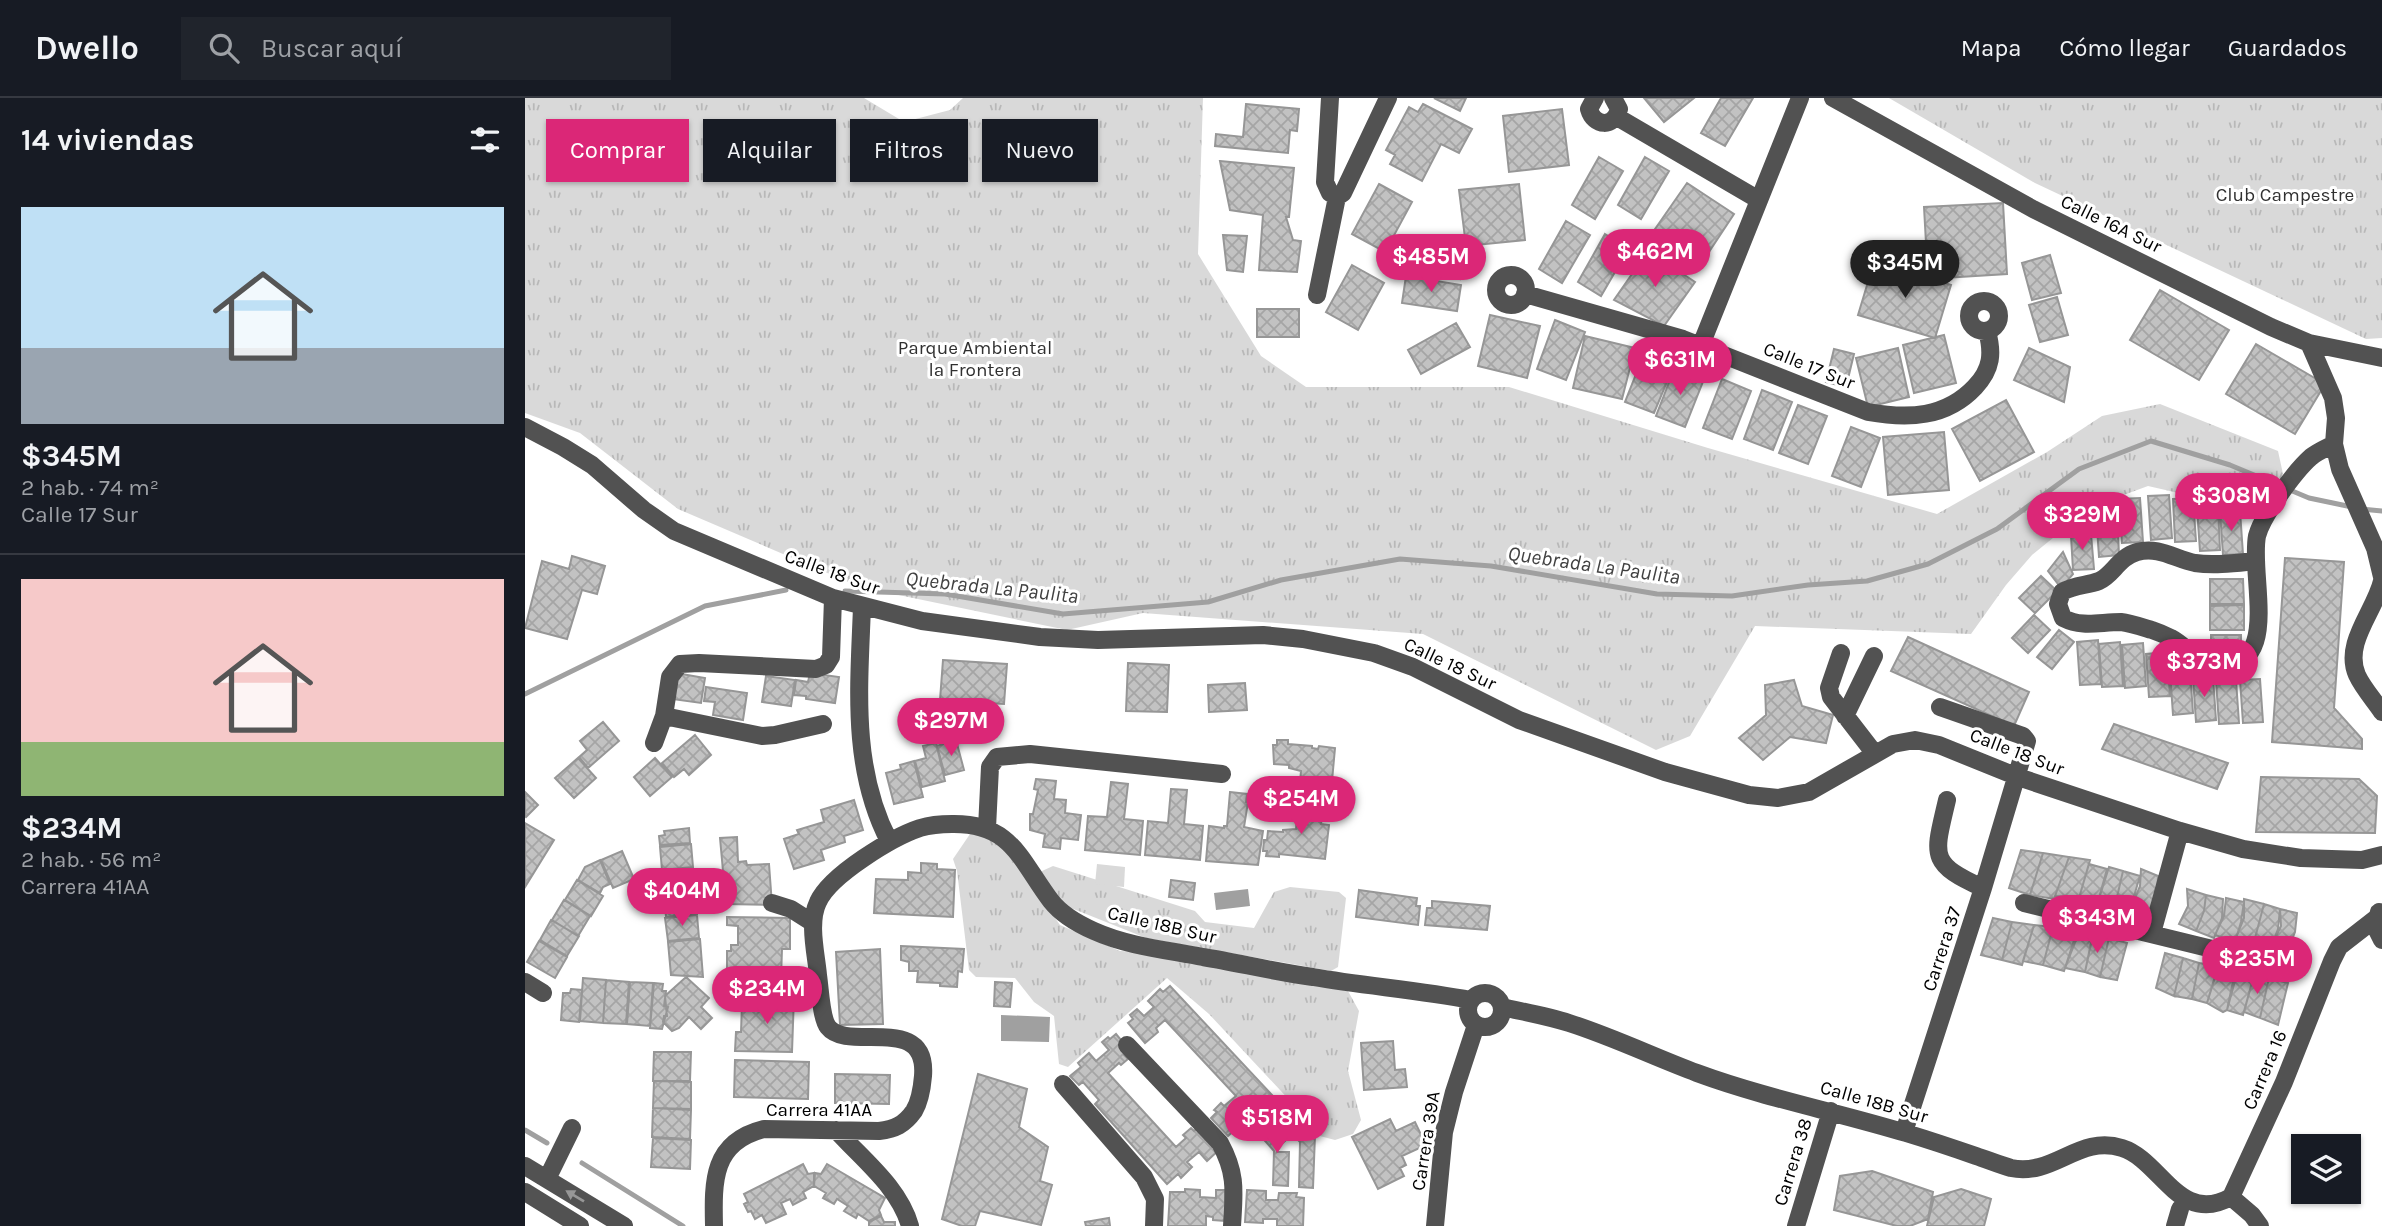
<!DOCTYPE html>
<html lang="es">
<meta charset="utf-8">
<style>
body{margin:0;font-family:Karla,sans-serif;background:#20242c;color:#f1f3f6;height:100vh;display:flex;flex-direction:column;font-size:26px;white-space:nowrap}
*{box-sizing:border-box;margin:0}
p{font-size:23px;color:#9ea1a6}
.icon{flex:none;width:38px;height:38px;fill:none;stroke:currentColor;stroke-width:2;stroke-linecap:round;stroke-linejoin:round}
.map{position:relative;flex:1;overflow:hidden}
.drawer{display:flex;flex-direction:column;background:#171b24;width:525px}
.drawer>*{flex:none}
.hud{position:absolute;left:21px;top:21px;width:665px;height:63px;display:flex;gap:14px}
.buttons{position:absolute;left:1766px;top:1036px;display:grid;gap:14px}
.buttons a{display:grid;place-items:center;width:70px;height:70px;border-radius:0px;background:#171b24;box-shadow:0 2px 5px #0004;font-size:35px}
.price{position:absolute;translate:-50% -60px;padding:0 16px;border-radius:24px;background:#db2777;color:#fff;font-size:23px;line-height:46px;filter:drop-shadow(0 2px 4px #0008)}
.price::after{content:'';position:absolute;left:50%;top:42px;width:21px;height:16px;margin-left:-10px;background:inherit;clip-path:polygon(0 0,100% 0,50% 100%)}
.price.active{background:#222;color:#fff}
ul{padding:0;list-style:none}
li{display:grid;align-content:center;gap:14px;height:371px;padding:0 21px}
li+li{border-top:2px solid #363941}
li span{display:grid;place-items:center;height:217px;border-radius:0px;color:#555}
li>.icon{margin-inline-start:auto}
span .icon{width:126px;height:126px;fill:#fffc;stroke-width:1}
li b{font-size:30px}
h2{display:flex;justify-content:space-between;align-items:center;height:84px;padding:0 21px;font-size:30px}
.tag{padding:0 24px;border-radius:0px;background:#171b24;box-shadow:0 2px 5px #0004;font-size:24px;line-height:63px}
.tag.active{background:#db2777;color:#fff}
header{display:flex;align-items:center;gap:42px;box-sizing:border-box;height:98px;padding:0 35px;background:#171b24;border-bottom:2px solid #363941}
header strong{font-size:33px}
nav{display:flex;gap:38px;margin-inline-start:auto;font-size:24px}
.search{width:490px;height:63px;background:#20242c;display:flex;align-items:center;gap:18px;box-sizing:border-box;padding:0 24px;border-radius:0px;color:#9ea1a6;font-size:26px}
main{display:flex;flex:1;min-height:0}
.map>svg:first-child{display:block}
.park{fill:url(#park-tufts)}
.pitch{fill:#d9d9d9}
.water{fill:#a0a0a0}
.lines{fill:none;stroke-linecap:round;stroke-linejoin:round}
.stream{stroke:#a0a0a0;stroke-width:5}
.building{fill:url(#building-cross-hatch);stroke:#969696;stroke-width:2}
.minor{stroke:#525252;stroke-width:18}
.oneway{fill:#979797}
.labels{text-anchor:middle;dominant-baseline:central;stroke-width:6;stroke-linejoin:round;paint-order:stroke}
.park-label{font-size:19px;fill:#303030;stroke:#fff}
.street-label{font-size:19px;fill:#000;stroke:#fff}
.water-label{font-size:21px;font-style:italic;fill:#414141;stroke:#fff}
</style>
<header>
<strong>Dwello</strong>
<div class="search"><svg class="icon" aria-label="search" viewBox="0 0 24 24"><circle cx="10" cy="10" r="6"/><path d="M15 15l6 6"/></svg>Buscar aquí</div>
<nav><a>Mapa</a><a>Cómo llegar</a><a>Guardados</a></nav>
</header>
<main>
<section class="drawer">
<h2>14 viviendas<svg class="icon" aria-label="filters" viewBox="0 0 24 24"><path d="M4 7h16M4 17h16"/><circle cx="9" cy="7" r="2"/><circle cx="15" cy="17" r="2"/></svg></h2>
<ul>
<li><span style="background:linear-gradient(#bfe0f5 65%,#9aa5b1 0)"><svg class="icon" aria-label="home" viewBox="0 0 24 24"><path d="M3 11l9-7 9 7M6 9v11h12V9"/></svg></span><div><b>$345M</b><p>2 hab. · 74 m²</p><p>Calle 17 Sur</p></div></li>
<li><span style="background:linear-gradient(#f6c9c9 75%,#8fb573 0)"><svg class="icon" aria-label="home" viewBox="0 0 24 24"><path d="M3 11l9-7 9 7M6 9v11h12V9"/></svg></span><div><b>$234M</b><p>2 hab. · 56 m²</p><p>Carrera 41AA</p></div></li>
</ul>
</section>
<div class="map">
<svg width="1857" height="1128" viewBox="0 0 1857 1128">
<defs>
<pattern id="park-tufts" width="24" height="20" patternUnits="userSpaceOnUse" patternTransform="scale(1.75)"><rect width="24" height="20" fill="#d9d9d9"/><path d="M3 7l-1-3M5 7V3M7 7l1-3M15 17l-1-3M17 17v-4M19 17l1-3" fill="none" stroke="#b8b8b8"/></pattern>
<pattern id="building-cross-hatch" width="8" height="8" patternUnits="userSpaceOnUse" patternTransform="scale(1.75)"><rect width="8" height="8" fill="#c2c2c2"/><path d="M0 0l8 8M0 8l8-8" fill="none" stroke="#a5a5a5"/></pattern>
</defs>
<rect width="100%" height="100%" fill="#fff"/>
<path class="park" d="M0 0H339L379 24 425 12 438 0H678L673 156 736 258 781 289H984L1183 350 1412 416 1522 354 1577 318 1635 306 1753 353 1758 376 1750 394 1732 413 1623 388 1566 409 1507 457 1481 487 1446 536 1230 528 1165 638 1131 652 898 536 618 515 542 532 335 489 153 411 55 335 0 315Z
M1364 0H1857V240L1841 241 1510 85Z
M445 736H464L481 750 535 827 595 853 642 855 823 893 834 913 823 973 836 1022 828 1036 810 1042 791 1037 768 1006 684 916 642 880 543 969 534 966 529 918 509 904 490 880 451 879 444 872 432 773 428 761Z
M528 768 670 813 680 824 729 830 749 794 765 789 814 794 821 800 813 869 806 873 621 840 541 808 516 781 517 773Z"/>
<path class="pitch" d="M572 766 600 769 599 789 570 786Z"/>
<path class="water" d="M723 791 725 808 691 812 689 795Z
M476 917 525 919 524 944 476 943Z"/>
<g class="lines">
<path class="stream" d="M1836 411 1857 413
M320 493 420 496 538 516 683 504 756 482 875 461 966 468 1132 496 1207 498 1283 487 1342 483 1403 466 1472 431 1554 371 1626 343 1705 367 1784 400 1827 409
M0 596 180 508 261 492
M0 1032 22 1045
M57 1065 158 1128"/>
</g>
<path class="building" d="M909 0H941L935 13Z
M1119 0H1169L1139 24Z
M1196 0H1228L1200 48 1176 35Z
M721 6 774 11 772 33 765 32 763 55 690 48 691 36 718 39Z
M898 6 947 31 934 55 916 46 897 83 865 66 870 57 861 52 884 9 893 14Z
M1037 11 1044 67 984 74 978 18Z
M1074 59 1098 73 1070 121 1047 107Z
M1120 59 1144 73 1116 121 1093 107Z
M695 63 769 70 764 119H761L768 142 776 143 772 174 734 172 738 117 705 112Z
M1162 85 1209 116 1176 166 1128 134Z
M854 86 887 104 860 154 827 136Z
M994 86 1000 142 941 148 934 92Z
M1478 105 1482 176 1403 181 1399 109Z
M1041 123 1065 137 1037 185 1014 171Z
M1080 136 1104 150 1076 198 1053 184Z
M698 137 722 138 718 174 702 172Z
M884 146 939 155 935 181 880 173Z
M1123 153 1170 184 1139 228 1089 202Z
M1525 157 1536 195 1507 202 1497 165Z
M1349 164 1426 187 1410 240 1333 217Z
M827 167 859 185 833 232 801 214Z
M881 178 936 187 932 213 877 205Z
M1635 192 1704 232 1674 282 1605 242Z
M1532 199 1543 237 1515 244 1504 207Z
M732 211H774V239H732Z
M965 217 1015 228 1002 280 953 268Z
M1030 222 1060 234 1041 282 1012 271Z
M931 225 945 249 896 276 883 252Z
M1419 237 1431 285 1389 295 1378 247Z
M1060 238 1110 250 1097 301 1048 290Z
M1731 246 1800 286 1770 336 1701 296Z
M1373 250 1384 299 1343 309 1331 260Z
M1504 250 1545 269 1539 304 1489 282Z
M1309 251 1329 256 1321 289 1301 284Z
M1119 256 1149 267 1129 315 1100 304Z
M1150 269 1179 281 1160 329 1131 318Z
M1197 281 1226 293 1207 341 1178 330Z
M1237 292 1267 304 1248 352 1219 341Z
M1481 302 1509 354 1455 383 1427 331Z
M1273 307 1302 318 1283 366 1254 355Z
M1326 329 1355 340 1336 389 1307 378Z
M1419 334 1424 392 1363 397 1358 339Z
M1644 397 1647 440 1626 442 1623 398Z
M1615 400 1618 444 1597 445 1594 401Z
M1668 400 1671 443 1650 444 1648 401Z
M1693 409 1695 452 1675 453 1672 410Z
M1715 413 1718 456 1698 457 1695 414Z
M1592 414 1594 457 1574 459 1571 415Z
M1566 436 1569 471 1548 472 1546 438Z
M1538 454 1548 476 1536 490 1523 473Z
M47 458 80 468 72 496 57 492 42 541 0 530 17 463 44 471Z
M1760 460 1819 464 1809 610 1837 641V651L1747 644Z
M1516 478 1532 493 1510 515 1494 500Z
M1685 481H1718L1719 506H1685Z
M1719 507V532H1685V508Z
M1509 517 1525 532 1503 555 1487 540Z
M1534 532 1549 544 1527 571 1512 559Z
M1686 537H1716V556L1686 557Z
M1383 539 1504 594 1489 628 1366 573Z
M1573 542 1576 586 1555 587 1552 544Z
M1595 544 1598 588 1577 589 1574 546Z
M1618 545 1621 588 1600 590 1597 547Z
M1642 554 1645 598 1624 599 1621 556Z
M418 562 482 566 479 606 415 602Z
M603 565 644 567 642 614 601 613Z
M1665 572 1668 615 1648 617 1645 573Z
M151 575 180 580 176 605 147 601Z
M285 575 314 579 310 605 281 601V598L269 597 271 582 283 584Z
M241 578 270 582 266 608 237 604Z
M1688 579 1691 622 1671 624 1668 580Z
M1735 581 1738 624 1718 625 1715 582Z
M1269 582 1277 608 1308 617 1301 645 1265 639 1238 662 1214 640 1241 617 1240 587Z
M1711 582 1714 625 1694 626 1691 583Z
M720 585 722 612 684 614 683 587Z
M181 589 222 595 218 622 188 617 190 604 179 603Z
M78 624 94 643 63 670 54 659 62 652 55 643Z
M1589 626 1703 665 1692 691 1577 651Z
M170 637 186 657 164 677 159 671 149 679 137 665Z
M431 642 439 672 420 677 412 648Z
M752 642H763V646L787 648V650L793 651 794 648 810 650 807 683H800L799 690H803L802 702 778 699V685L775 684 776 673 764 670V667L749 666 748 647H752Z
M411 645 420 683 397 689 390 663 401 660 398 648Z
M53 660 71 680 49 700 30 680Z
M130 660 147 679 125 698 109 679Z
M389 663 398 699 369 706 361 675 376 671 375 667Z
M1736 679 1834 681 1852 698 1850 735 1731 734Z
M511 681 531 683 529 701 541 702 540 715 556 717 553 742 536 740 535 751 518 749 520 736 505 732V716H508L513 692 509 691Z
M586 684 603 686 599 721 618 723 615 757 560 752 563 718 582 719Z
M646 691 662 692 659 726 678 728 675 762 620 757 623 723 643 725Z
M0 694 13 707 1 719 0 718Z
M705 694 722 696 721 704H723L719 729 738 733 733 767 681 763 684 728 699 730V728H702Z
M329 702 338 732 319 738 320 744 296 752 299 762 269 771 259 741 274 736 272 732 299 724 296 712Z
M777 706 802 708 801 720 797 719 796 726 804 727 800 761 754 756V759L741 758 742 753H738L739 742H742L743 733 758 734V732L771 731 772 720H776Z
M0 725 29 742 0 789Z
M164 730 165 745 135 747 134 738 140 737 139 733Z
M212 739 213 764 221 763 222 767 244 766 247 807 201 806 195 740Z
M166 746 168 769 137 772 135 749Z
M1496 752 1518 755 1505 797 1484 790Z
M97 753 109 781 88 790 76 762Z
M1518 755 1544 759 1529 801 1505 797Z
M1544 759 1565 762 1554 800 1530 798Z
M75 762 85 786 78 789 75 795 53 782 60 769Z
M396 765 412 766V771L430 772 428 819 349 815 351 781 383 782V774L396 775Z
M1564 766 1582 771 1572 807 1554 800Z
M1584 769 1598 773 1589 812 1572 807Z
M168 770 170 792 139 795 136 773Z
M1616 771 1633 778 1632 796 1621 819 1604 815 1615 788Z
M1598 773 1615 778 1604 815 1589 812Z
M52 782 78 798 66 818 40 802Z
M646 782 670 785 668 802 644 799Z
M1662 791 1681 797 1679 813 1671 833 1654 826 1663 808Z
M834 792 892 800 891 808H895L893 827 831 819Z
M170 793 172 816 141 819 139 796Z
M1681 797 1698 801 1697 820 1689 840 1671 833 1679 813Z
M1701 800 1719 804 1716 824 1710 844 1690 837 1699 818Z
M1719 801 1739 806 1729 844 1710 842 1719 820Z
M39 802 65 818 53 838 27 822Z
M907 803 965 808 962 832 900 827 902 810H907Z
M1739 806 1755 811 1753 831 1745 851 1729 844Z
M1755 811 1772 815 1770 834 1762 854 1745 851 1756 828Z
M172 817 174 840 143 843 140 820Z
M202 819 265 820V851H257L256 880H202V853H206V847H213V828L202 827Z
M1468 820 1487 824 1477 862 1456 857Z
M26 822 54 838 42 858 15 842Z
M1487 824 1509 827 1497 867 1477 862Z
M1509 827 1528 829 1518 867 1498 863Z
M1528 829 1552 833 1539 873 1518 867Z
M1553 837 1567 840 1560 874 1540 870Z
M1568 837 1584 840 1575 879 1560 874Z
M1584 840 1602 845 1592 882 1575 879Z
M175 841 178 879 146 877 143 844Z
M14 843 42 859 30 880 2 864Z
M376 848 439 851 437 874 433 873 432 889 415 888V885L392 884 393 873H384V864L376 862Z
M355 851 358 926 315 927 311 854Z
M1640 855 1658 860 1649 898 1631 890Z
M1658 860 1674 865 1667 901 1649 898Z
M1674 865 1693 868 1682 905 1667 901Z
M1693 870 1710 874 1702 912 1698 914 1682 905Z
M1713 872 1729 877 1718 917 1702 912Z
M1729 877 1744 880 1735 920 1719 914Z
M161 879 184 900 176 909 187 920 176 931 164 919 154 930 147 933 138 924 139 918H142L140 898Z
M58 880 81 882 78 925 55 923Z
M1744 880 1763 885 1753 927 1735 920Z
M81 882 104 884 101 926 78 925Z
M105 884 128 885 125 928 102 926Z
M470 884 487 885 485 909 469 908Z
M129 885 138 886 137 893H141L139 908 143 909 137 931 125 930Z
M645 888 747 997 703 1038 686 1020 692 1014 689 1012 696 1005 699 1008 711 998 640 922 631 930 633 934 620 945 603 925 608 921 605 917 612 911 619 918 629 909 623 903 635 891 638 894Z
M46 891 57 892 54 924 36 922 38 895H45Z
M238 897 269 898 267 954 210 953 211 934H216L217 906 238 907Z
M591 936 605 953 599 957 603 961 596 967 594 965 583 975 651 1049 661 1040 658 1037 666 1030 669 1033 675 1028 696 1050 682 1063 674 1054 662 1064 667 1069 656 1080 653 1076 642 1086 570 1006 574 1002 558 984 554 987 545 978 556 969 553 965 564 955 571 963 584 952 577 944 583 939 585 941Z
M868 943 870 972 880 971 882 989 839 992 836 945Z
M129 954H166L165 983H128Z
M210 962 284 964 283 1001 209 999Z
M310 976 365 977 364 1006 310 1005Z
M453 976 502 991 494 1029 523 1049 515 1083 527 1087 516 1127 455 1113 450 1128H437L417 1121Z
M129 983 166 984V1011L128 1010Z
M756 1000 790 1037 788 1090 774 1089 775 1044 746 1010Z
M128 1010 166 1012 165 1041 127 1039Z
M865 1021 871 1033 890 1024 901 1047 877 1058 881 1067 875 1070 879 1078 853 1091 827 1039Z
M744 1024 761 1042 752 1050V1054H764L763 1088 748 1087 749 1053 733 1035Z
M128 1040 166 1042 165 1071 126 1069Z
M278 1066 283 1076 289 1075V1088L278 1094 281 1100 268 1107 265 1101 256 1105 261 1116 241 1125 237 1117 230 1121 226 1113 223 1114 219 1106 223 1104 219 1096Z
M302 1066 360 1100 354 1112 356 1117 344 1123 333 1116 331 1120 319 1113 323 1108 312 1101 309 1106 298 1100 301 1095 289 1088 290 1075 296 1076Z
M1347 1073 1408 1094 1403 1121 1385 1128H1372L1309 1112 1315 1078Z
M660 1091 675 1092V1099L691 1100V1092H700V1123L688 1122V1119L681 1118V1128H643L645 1094H660Z
M1436 1091 1466 1101 1459 1128H1402L1409 1099Z
M722 1092 741 1093V1102H753L754 1095H772L771 1099 779 1100 778 1128H752V1121H738V1125L720 1124Z
M356 1118 359 1124H370V1128H344V1124Z
M584 1120 585 1128H561L560 1124Z"/>
<g class="lines">
<path class="minor" d="M805 0 800 84 805 95 812 99
M1070 0 1064 11C1069 29 1089 30 1094 11L1088 0
M1308 0 1508 111 1746 229 1784 245 1857 260
M1092 19 1234 102
M971 192a15 15 0 1 1 30 0a15 15 0 1 1-30 0Z
M1000 196 1158 241 1343 314C1383 321 1421 320 1450 289 1467 271 1468 255 1462 233
M792 197 812 99 818 95 863 0
M1444 218a15 15 0 1 1 30 0a15 15 0 1 1-30 0Z
M1784 245 1808 300 1811 320 1809 346 1815 371 1850 450 1857 479
M1176 247 1275 0
M0 329 38 349 67 367 119 412 149 433 308 500 397 523 515 539 573 542 738 537 778 541 849 555 888 569 994 622 1140 674 1224 697 1253 700 1284 694 1368 646 1390 642 1414 647 1493 679 1655 733 1718 751 1776 760 1837 762 1857 757
M1730 463C1711 465 1690 468 1670 465 1650 461 1634 448 1612 454 1594 459 1587 478 1574 483 1561 488 1551 486 1537 494L1533 506 1538 520C1558 530 1574 524 1596 524 1605 525 1617 529 1627 532 1633 534 1640 537 1646 540 1661 548 1669 562 1687 565 1759 578 1724 479 1732 438 1737 418 1770 373 1786 359 1792 354 1801 350 1809 346
M1857 483C1850 513 1818 545 1832 577 1838 590 1849 602 1857 614
M337 509C334 589 326 670 364 743
M1316 555 1304 590 1306 599 1350 656
M139 618 237 638 250 637 298 626
M1320 618 1349 558
M129 645 139 618 145 579 155 566 174 565 291 571 301 567 306 559 308 500
M1422 702C1409 758 1403 765 1458 790
M462 730 465 669 472 659 505 656 697 676
M247 805 266 811 288 825
M1499 805 1769 871
M1854 814 1850 828 1857 842
M1627 835 1655 733
M0 884 18 895
M943 912a17 17 0 1 1 34 0a17 17 0 1 1-34 0Z
M977 909C999 914 1022 918 1044 925 1088 939 1129 959 1172 975 1240 1000 1312 1014 1381 1035 1404 1042 1428 1050 1451 1058 1463 1062 1475 1067 1486 1070 1529 1079 1554 1036 1597 1050 1636 1062 1654 1128 1706 1099L1759 984 1807 863 1814 849 1850 821
M602 947 695 1045C712 1076 709 1094 707 1128
M538 986 619 1079 630 1101 629 1128
M311 1032C338 1062 374 1089 385 1128
M1379 1034 1458 790 1502 643 1498 638 1415 609
M0 1068 99 1128
M22 1081 47 1030
M0 1094 55 1128
M1706 1099 1727 1117 1735 1128
M189 1128C188 1083 187 1044 239 1031L354 1033C370 1031 379 1027 389 1013 395 1003 397 990 398 978 403 914 323 955 303 929 296 920 295 890 293 877 291 855 283 825 293 804 305 777 368 739 395 730 405 727 417 726 427 726 487 725 495 762 526 803 537 817 553 826 569 833 602 848 642 852 678 859 714 865 751 874 788 879 840 888 893 892 946 902
M910 1128 919 1034 929 994 951 927
M1271 1128 1306 1013
M1650 1128 1655 1111"/>
</g>
<defs><path id="oneway-solid" d="M-6-.8H1V-3.2L6.5 0L1 3.2V.8H-6Z" transform="scale(1.75)"/></defs>
<use class="oneway" href="#oneway-solid" transform="translate(50 1098) rotate(-149)"/>
<g class="labels">
<g class="park-label">
<text x="1760" y="97">Club Campestre</text>
<text x="450" y="250">Parque Ambiental<tspan x="450" dy="22">la Frontera</tspan></text>
</g>
<g class="street-label">
<text transform="translate(1586 126) rotate(26)">Calle 16A Sur</text>
<text transform="translate(1284 268) rotate(22)">Calle 17 Sur</text>
<text transform="translate(307 474) rotate(20)">Calle 18 Sur</text>
<text transform="translate(925 566) rotate(25)">Calle 18 Sur</text>
<text transform="translate(1492 654) rotate(21)">Calle 18 Sur</text>
<text transform="translate(637 827) rotate(13)">Calle 18B Sur</text>
<text transform="translate(1417 851) rotate(-72)">Carrera 37</text>
<text transform="translate(1740 972) rotate(-67)">Carrera 16</text>
<text transform="translate(1349 1004) rotate(16)">Calle 18B Sur</text>
<text x="294" y="1012">Carrera 41AA</text>
<text transform="translate(901 1043) rotate(-81)">Carrera 39A</text>
<text transform="translate(1268 1064) rotate(-73)">Carrera 38</text>
</g>
<g class="water-label">
<text transform="translate(1069 467) rotate(8)">Quebrada La Paulita</text>
<text transform="translate(467 489) rotate(6)">Quebrada La Paulita</text>
</g>
</g>
</svg>
<div class="buttons">
<a><svg class="icon" aria-label="layers" viewBox="0 0 24 24"><path d="M12 4l9 5-9 5-9-5zM3 14l9 5 9-5"/></svg></a>
</div>
<b class="price" style="left:1130px;top:191px">$462M</b>
<b class="price" style="left:906px;top:196px">$485M</b>
<b class="price active" style="left:1380px;top:202px">$345M</b>
<b class="price" style="left:1155px;top:299px">$631M</b>
<b class="price" style="left:1706px;top:435px">$308M</b>
<b class="price" style="left:1557px;top:454px">$329M</b>
<b class="price" style="left:1679px;top:601px">$373M</b>
<b class="price" style="left:426px;top:660px">$297M</b>
<b class="price" style="left:776px;top:738px">$254M</b>
<b class="price" style="left:157px;top:830px">$404M</b>
<b class="price" style="left:1572px;top:857px">$343M</b>
<b class="price" style="left:1732px;top:898px">$235M</b>
<b class="price" style="left:242px;top:928px">$234M</b>
<b class="price" style="left:752px;top:1057px">$518M</b>
<div class="hud">
<a class="tag active">Comprar</a>
<a class="tag">Alquilar</a>
<a class="tag">Filtros</a>
<a class="tag">Nuevo</a>
</div>
</div>
</main>
